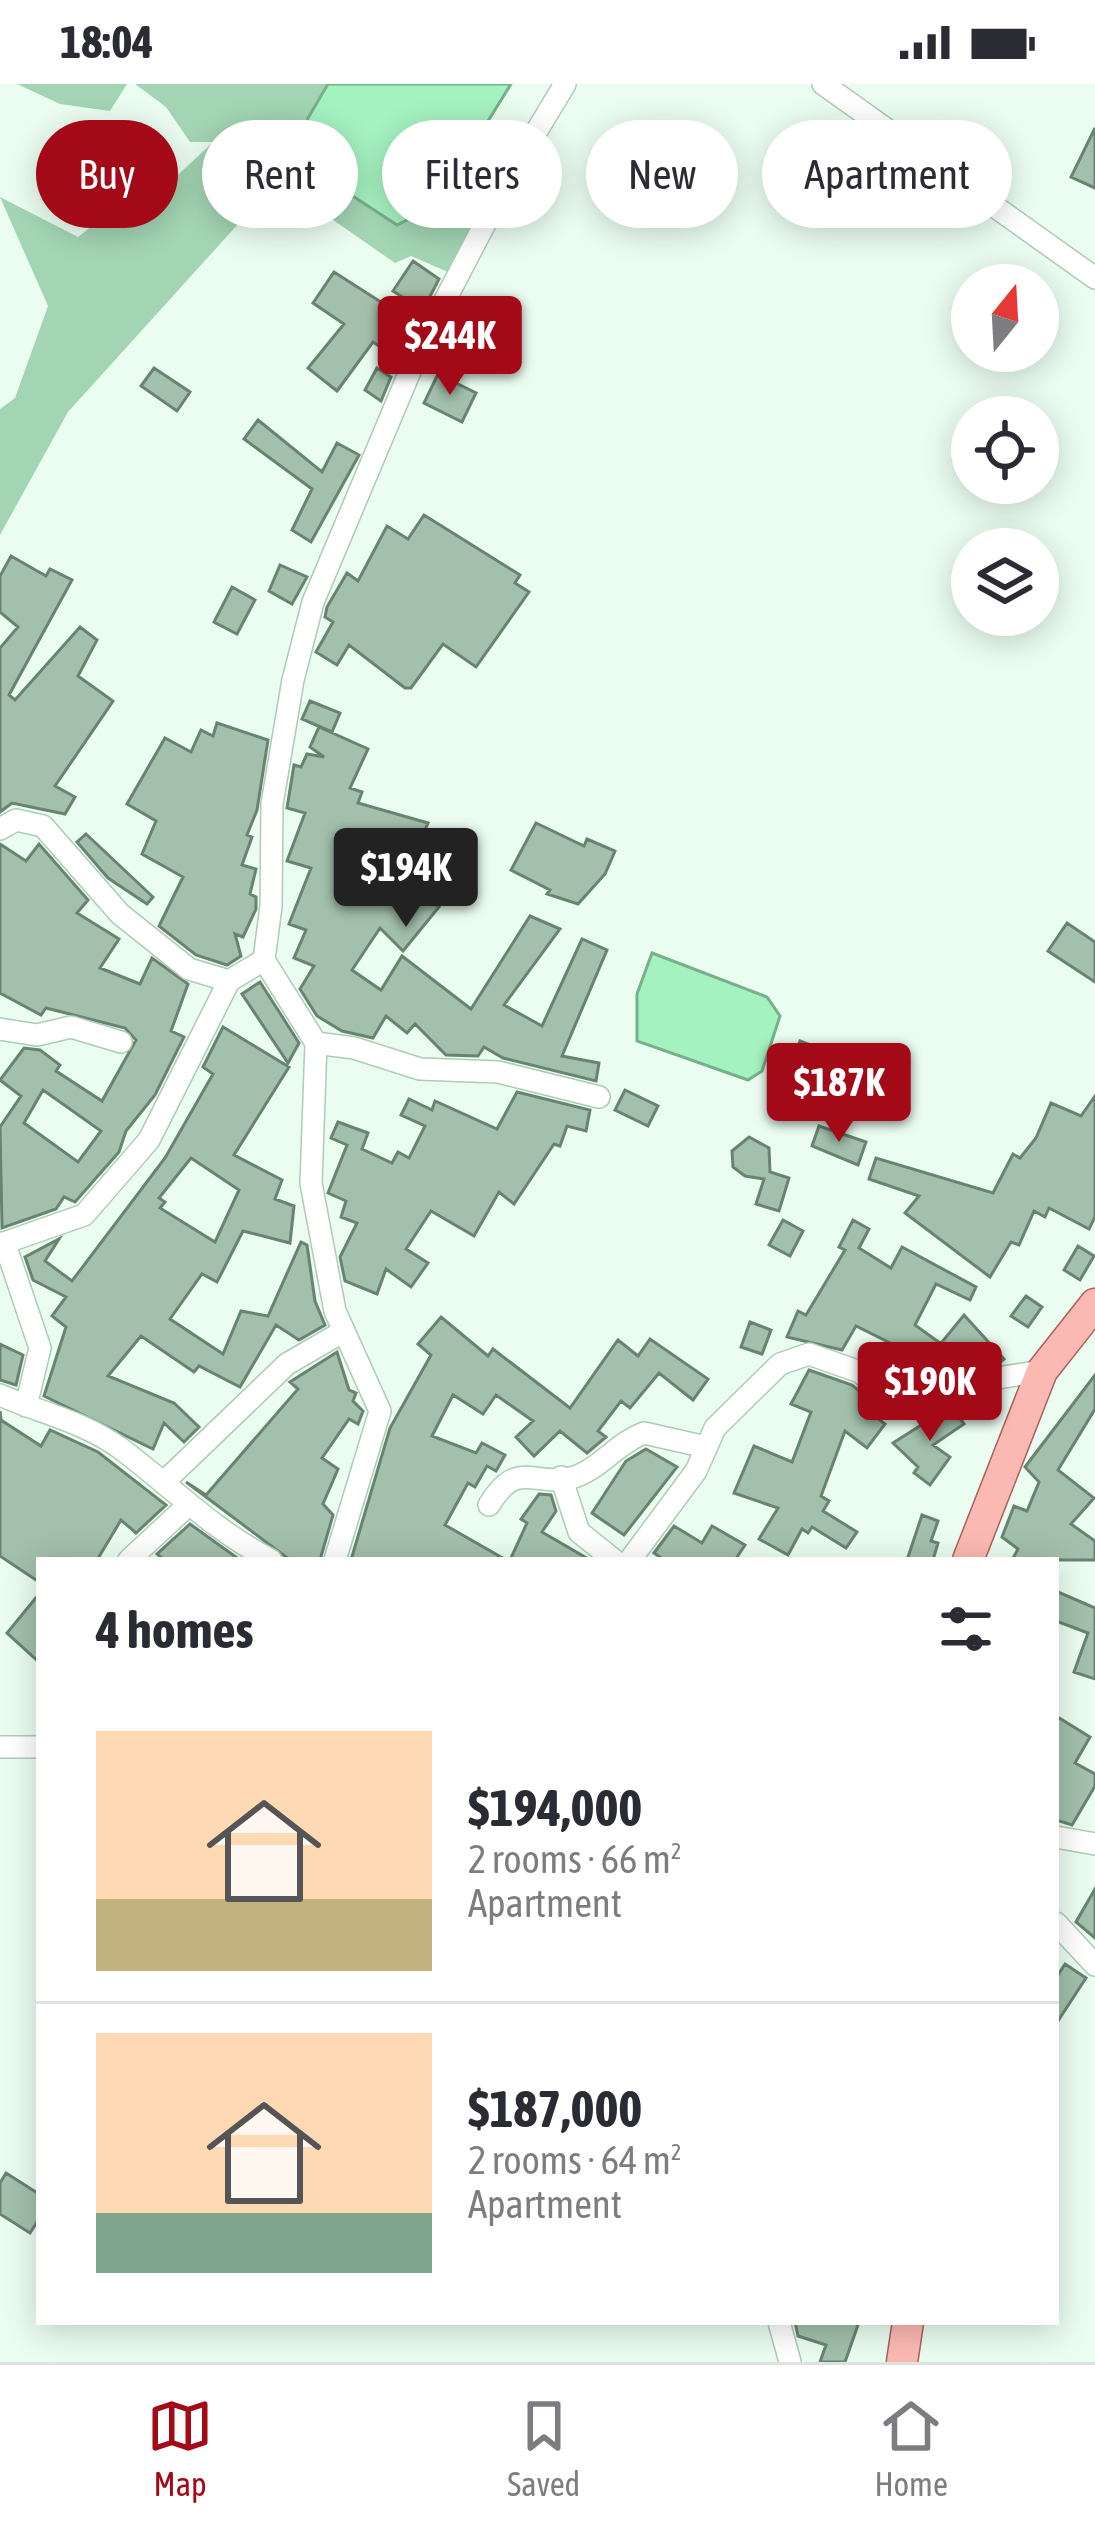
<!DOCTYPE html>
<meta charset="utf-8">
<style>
body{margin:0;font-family:"Asap Condensed",sans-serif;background:#f7f7f7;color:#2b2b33;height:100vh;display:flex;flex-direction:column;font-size:45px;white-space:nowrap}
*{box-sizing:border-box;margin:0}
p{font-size:39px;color:#7c7c81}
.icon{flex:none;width:66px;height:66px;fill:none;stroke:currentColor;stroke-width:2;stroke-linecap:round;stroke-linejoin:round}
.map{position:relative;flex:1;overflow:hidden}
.drawer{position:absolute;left:36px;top:1473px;width:1023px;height:768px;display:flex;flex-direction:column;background:#fff;border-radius:0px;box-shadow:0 6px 30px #0003}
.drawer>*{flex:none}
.top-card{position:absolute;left:36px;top:36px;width:1023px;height:108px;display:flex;gap:24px}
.needle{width:78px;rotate:18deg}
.tools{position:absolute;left:951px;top:180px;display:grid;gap:24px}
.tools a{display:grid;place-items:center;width:108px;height:108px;border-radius:50%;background:#fff;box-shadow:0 6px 30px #0003;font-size:60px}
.price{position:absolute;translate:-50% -102px;padding:0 27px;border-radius:12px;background:#a30916;color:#fff;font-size:39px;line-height:78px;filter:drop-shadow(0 3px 6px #0008)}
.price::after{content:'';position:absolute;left:50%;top:72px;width:36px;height:27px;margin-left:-18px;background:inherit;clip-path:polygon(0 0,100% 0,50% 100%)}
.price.active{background:#222;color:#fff}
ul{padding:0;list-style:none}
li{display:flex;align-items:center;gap:36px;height:300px;padding:0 60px}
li+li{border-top:3px solid #e1e1e2}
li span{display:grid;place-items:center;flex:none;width:336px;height:240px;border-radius:0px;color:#555}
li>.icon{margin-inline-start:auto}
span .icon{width:144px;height:144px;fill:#fffc;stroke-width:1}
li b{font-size:51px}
h2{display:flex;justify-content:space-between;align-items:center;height:144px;padding:0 60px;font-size:51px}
.chip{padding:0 42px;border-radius:54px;background:#fff;box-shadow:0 6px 30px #0003;font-size:42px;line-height:108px}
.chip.active{background:#a30916;color:#fff}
.status{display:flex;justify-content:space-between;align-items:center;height:84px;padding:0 60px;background:#fff;direction:ltr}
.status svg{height:33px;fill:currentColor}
.dock{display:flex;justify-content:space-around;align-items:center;height:168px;border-top:3px solid #e1e1e2;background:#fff;font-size:33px;color:#7c7c81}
.dock a{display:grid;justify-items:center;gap:6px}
.dock .active{color:#a30916}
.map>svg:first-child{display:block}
.green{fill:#a3d5b4}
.water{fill:#a5f2c1;stroke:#77b08c;stroke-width:3}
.building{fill:#a3c0ac;stroke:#688471;stroke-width:3;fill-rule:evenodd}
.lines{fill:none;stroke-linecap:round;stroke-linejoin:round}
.street-casing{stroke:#aecbb7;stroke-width:24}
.primary-casing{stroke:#a76259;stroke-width:33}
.street{stroke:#fff;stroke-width:21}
.primary{stroke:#fcb9b3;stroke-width:30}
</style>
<div class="status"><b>18:04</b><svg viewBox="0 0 49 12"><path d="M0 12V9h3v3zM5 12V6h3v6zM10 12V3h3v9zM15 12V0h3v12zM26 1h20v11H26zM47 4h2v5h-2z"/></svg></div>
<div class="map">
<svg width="1095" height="2278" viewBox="0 0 1095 2278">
<rect width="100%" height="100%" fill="#ebfdf1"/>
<path class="green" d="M17 0H127L110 27 60 20Z
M135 0H328L308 34 435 121 464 76 495 106 450 189 411 172 395 179 277 97 68 328 0 451V325L15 314 48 222 0 113 78 153 92 142 96 109 133 120 163 105 213 58H190L166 23Z"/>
<path class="water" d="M328 0H511L435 122 397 141 296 75 308 34Z
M652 869 767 913 780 932 762 987 748 996 637 957V910Z"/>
<path class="building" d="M1095 44V104L1071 93Z
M531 88 548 98 535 120 518 110Z
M413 177 439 195 423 226 393 207Z
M334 188 398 229 379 262 373 258 337 307 308 284 344 240 313 219Z
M154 284 190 308 177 327 141 302Z
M377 284 391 293 381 317 365 306Z
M438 290 476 309 462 338 424 319Z
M258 336 322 388 337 359 359 371 311 458 292 446 312 405 244 355Z
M424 431 520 491 515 499 529 508 476 583 443 560 411 604H405L349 561 337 581 316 568 333 538 325 533 327 523 347 489 358 497 387 442 408 455Z
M11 472 46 492 50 485 72 496 9 611 15 616 80 543 97 556 78 592 113 617 55 702 75 713 65 730 12 719 0 728V564L18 543 0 528V492Z
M280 481 307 493 292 520 269 507Z
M232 503 255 516 237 550 214 538Z
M310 617 340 629 332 648 302 635Z
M217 639 268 656 257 726 247 751 252 753 242 781 256 785 250 810 256 813V825L243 853 235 850 241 872 227 881 196 871 159 842 183 793 142 770 156 737 127 720 165 654 191 668 201 646 213 652Z
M319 643 368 665 350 704 362 708 358 719 428 739 404 794 439 823 403 867 380 844 352 886 381 906 402 872 471 925 530 832 560 845 504 921 542 942 582 855 607 866 562 972 599 979 596 997 503 974 484 963 478 972 446 971 415 940 407 949 386 932 373 954 342 947 317 932 300 905 314 882 294 874 306 846 289 840 311 784 287 777 305 729 287 724 294 681 301 683 307 670 324 673 310 663Z
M536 739 584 762 587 755 615 767 605 790 578 820 547 810 550 806 511 786Z
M86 750 153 813 147 820 108 794 77 758Z
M0 760 26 777 39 760 88 816 77 829 119 855 100 884 140 900 152 874 188 900 171 947 184 953 155 1011 126 1047 119 1068 75 1118 64 1113 56 1125 2 1144 0 1043 21 1012 0 996 24 964 40 966 60 981 56 987 102 1017 136 956 125 944 46 924 41 931 0 909ZM43 1006 101 1047 78 1078 24 1039Z
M1067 839 1095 858V898L1048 867Z
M260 898 299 959 288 979 242 910Z
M223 943 289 983 234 1071 282 1096 275 1115 294 1122 290 1159 243 1147 217 1198 202 1190 170 1235 223 1270 241 1227 268 1232 301 1158 307 1161 315 1217 325 1241 299 1256 276 1241 240 1303 199 1282 194 1288 141 1252 108 1292 174 1319 199 1343 184 1358 164 1339 153 1365 44 1312 66 1243 52 1232 66 1213 33 1196 25 1173 59 1155 45 1177 72 1197 165 1074 213 990 203 983ZM191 1074 239 1106 215 1158 160 1124 165 1118 159 1114Z
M800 957 836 971 823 1003 787 988Z
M625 1006 658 1022 648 1042 615 1026Z
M517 1008 590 1026 586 1047 567 1042 560 1062 554 1060 514 1120 499 1108 474 1152 431 1127 406 1165 428 1179 411 1203 386 1185 377 1210 345 1197 340 1173 357 1139 341 1133 346 1117 328 1109 347 1061 331 1054 338 1038 368 1049 362 1065 392 1079 398 1068 409 1074 425 1042 401 1031 409 1015 432 1026 435 1017 497 1045Z
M1095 1012V1133L1089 1145 1049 1124 1045 1133 1034 1127 1019 1161 1011 1158 990 1193 905 1129 919 1112 869 1095 876 1074 993 1109 1013 1070 1020 1074 1036 1054 1051 1019 1081 1032Z
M819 1042 866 1058 858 1081 812 1062Z
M749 1053 769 1064 770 1088 789 1094 779 1127 756 1120 764 1095 745 1092 733 1083 732 1067Z
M783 1136 803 1147 790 1172 769 1161Z
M853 1136 869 1145 859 1164 891 1184 902 1163 976 1203 970 1216 936 1200 915 1241 947 1264 920 1303 884 1289 894 1261 856 1242 842 1266 787 1253 798 1227 806 1231 845 1166 839 1163Z
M1078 1162 1094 1172 1080 1196 1064 1186Z
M1026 1212 1042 1223 1028 1243 1011 1232Z
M964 1231 1004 1275 1000 1278 978 1282 964 1267 960 1272 942 1258Z
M441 1233 488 1272 493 1265 570 1324 618 1256 638 1272 650 1255 708 1295 693 1316 659 1289 630 1324 621 1317 598 1347 606 1353 587 1369 560 1347 534 1372 516 1353 533 1337 496 1311 483 1330 453 1311 432 1352 476 1369 482 1359 505 1371 496 1387 487 1382 475 1403 468 1399 445 1441 506 1476H351L390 1344 431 1271 418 1260Z
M750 1238 771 1246 762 1270 741 1263Z
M0 1260 23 1271 16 1301 0 1296Z
M337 1268 349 1306 356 1309 353 1317 363 1327 358 1340 349 1335 322 1374 338 1385 323 1420 333 1431 320 1476H290L186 1398 206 1411 298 1305 290 1298Z
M809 1286 852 1301 863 1310 859 1320 885 1340 867 1364 845 1347 821 1412 829 1417 823 1427 857 1448 846 1464 812 1443 808 1449 802 1445 788 1471 759 1455 778 1424 734 1409 754 1362 792 1378 811 1328 791 1320Z
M1095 1291V1325L1058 1386 1094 1414 1071 1440 1095 1457V1476H1012L1018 1465 1002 1453 1014 1422 1027 1427 1039 1398 1025 1383Z
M951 1322 964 1340 933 1361 950 1373 930 1401 914 1389 918 1383 893 1359Z
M0 1327 1 1336 41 1362 50 1346 98 1368 166 1421 136 1449 121 1436 97 1476H39V1498L0 1472Z
M646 1365 677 1383 624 1451 592 1429 626 1377Z
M539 1410 551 1411 556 1427 542 1448 590 1476H510L527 1439 521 1435Z
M922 1431 938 1437 931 1457 938 1459 933 1476H907Z
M190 1440 236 1473 234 1476H164L157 1470Z
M674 1442 702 1459 712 1442 745 1461 735 1476H664L654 1469Z
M1056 1507 1095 1524V1595L1074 1588 1088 1549 1056 1537Z
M39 1510V1578L7 1549Z
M1056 1632 1090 1653 1075 1679 1095 1690V1702L1072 1741 1056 1736Z
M1095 1805V1854L1076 1838Z
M1065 1880 1086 1894 1056 1940V1894Z
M6 2089 39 2110V2135L30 2149 0 2130V2099Z
M795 2238H859L845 2278H820L826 2261 798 2252Z"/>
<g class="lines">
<defs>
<path id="street" d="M823 0 1095 194
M0 745 16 736 43 742 120 830 189 885 229 897 264 876
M0 945 37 951 71 943 121 958
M316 959 354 964 420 985 498 988 599 1013
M0 1159 8 1169 40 1264 26 1322
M1 1160 84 1131 149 1056 229 897
M0 1311C41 1329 82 1337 120 1364 172 1403 213 1446 271 1476
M561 1393 579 1448 614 1476
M163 1399 287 1280 344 1247
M489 1421C518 1374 532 1403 571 1394 598 1387 617 1359 644 1349L706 1363
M129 1476 186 1423
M335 1476 380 1327 335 1227 311 1099 316 959 264 876 271 822 272 720 293 596 313 518 419 266 512 88 565 0
M630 1476 696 1387 715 1344 780 1280 809 1270 860 1288 883 1308 924 1320 959 1300 1042 1287
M0 1663H39
M1056 1753 1095 1760
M1056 1839 1095 1881
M779 2238 790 2278"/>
<path id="primary" d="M968 1476 1042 1287 1095 1220
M902 2278 908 2238"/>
</defs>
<use href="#street" class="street-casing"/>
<use href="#primary" class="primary-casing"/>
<use href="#street" class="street"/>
<use href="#primary" class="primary"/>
</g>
</svg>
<div class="tools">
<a><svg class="needle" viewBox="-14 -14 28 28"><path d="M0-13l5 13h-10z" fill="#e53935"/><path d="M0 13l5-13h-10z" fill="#7c7c81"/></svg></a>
<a><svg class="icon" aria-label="locate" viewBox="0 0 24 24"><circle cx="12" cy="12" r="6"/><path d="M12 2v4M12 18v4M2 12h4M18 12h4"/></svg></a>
<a><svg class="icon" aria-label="layers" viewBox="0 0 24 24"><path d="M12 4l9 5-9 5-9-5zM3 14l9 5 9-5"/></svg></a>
</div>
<b class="price" style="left:450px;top:314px">$244K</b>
<b class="price active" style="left:406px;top:846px">$194K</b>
<b class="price" style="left:839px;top:1061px">$187K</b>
<b class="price" style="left:930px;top:1360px">$190K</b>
<div class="top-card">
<a class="chip active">Buy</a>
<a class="chip">Rent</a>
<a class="chip">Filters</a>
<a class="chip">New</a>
<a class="chip">Apartment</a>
</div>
<section class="drawer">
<h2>4 homes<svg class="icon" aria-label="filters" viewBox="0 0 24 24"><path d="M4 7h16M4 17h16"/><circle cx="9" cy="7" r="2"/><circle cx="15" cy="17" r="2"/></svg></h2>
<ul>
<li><span style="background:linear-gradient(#ffd9b3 70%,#c2b280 0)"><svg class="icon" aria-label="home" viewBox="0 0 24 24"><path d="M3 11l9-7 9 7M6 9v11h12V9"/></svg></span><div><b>$194,000</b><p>2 rooms · 66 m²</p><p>Apartment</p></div></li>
<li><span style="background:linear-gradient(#ffd9b3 75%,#7fa58c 0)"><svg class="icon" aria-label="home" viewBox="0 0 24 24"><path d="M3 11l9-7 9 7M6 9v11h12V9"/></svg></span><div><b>$187,000</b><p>2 rooms · 64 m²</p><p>Apartment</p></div></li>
</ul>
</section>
</div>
<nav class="dock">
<a class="active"><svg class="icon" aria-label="map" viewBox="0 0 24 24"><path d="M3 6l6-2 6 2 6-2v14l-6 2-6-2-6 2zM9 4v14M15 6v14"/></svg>Map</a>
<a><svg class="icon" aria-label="saved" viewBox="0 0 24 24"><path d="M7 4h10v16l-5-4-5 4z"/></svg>Saved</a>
<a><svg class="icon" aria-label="home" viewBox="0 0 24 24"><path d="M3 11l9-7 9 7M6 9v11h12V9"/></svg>Home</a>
</nav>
